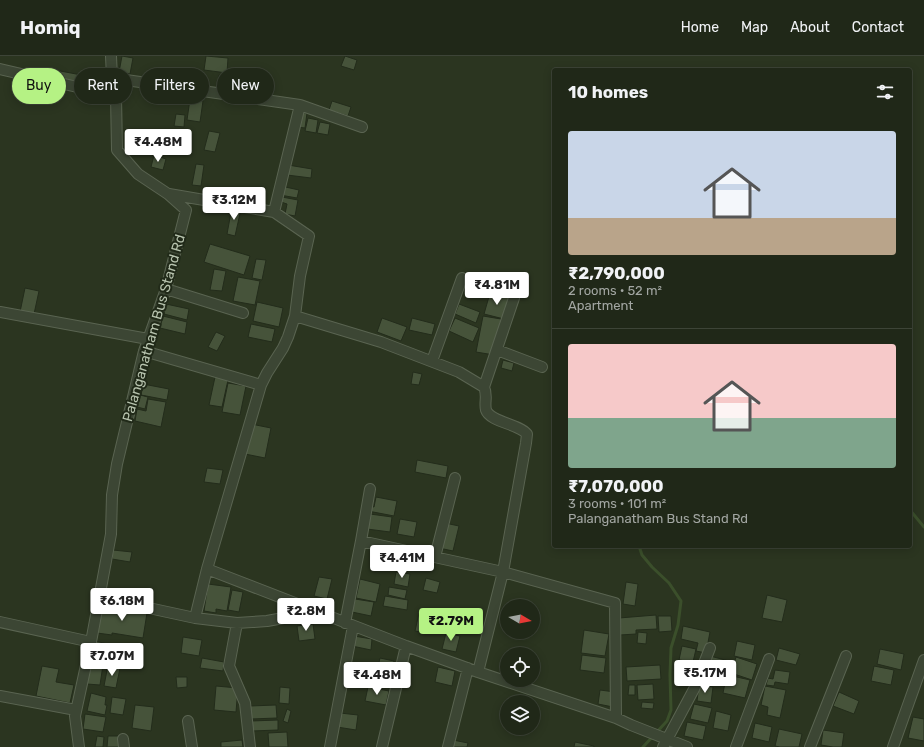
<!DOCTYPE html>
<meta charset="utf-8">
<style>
body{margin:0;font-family:Rubik,sans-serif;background:#2d3425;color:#f1f3f6;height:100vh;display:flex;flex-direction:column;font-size:15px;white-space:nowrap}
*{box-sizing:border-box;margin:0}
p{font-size:13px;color:#a2a6a2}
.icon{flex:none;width:22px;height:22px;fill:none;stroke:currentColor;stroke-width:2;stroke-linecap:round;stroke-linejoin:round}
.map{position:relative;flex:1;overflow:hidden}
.details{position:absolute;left:552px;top:12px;width:360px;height:480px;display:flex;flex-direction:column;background:#202818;border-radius:4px;box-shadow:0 2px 10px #0003,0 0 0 1px #3d4437}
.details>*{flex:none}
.banner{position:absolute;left:12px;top:12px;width:380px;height:36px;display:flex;gap:8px}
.needle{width:26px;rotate:100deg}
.tools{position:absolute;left:500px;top:543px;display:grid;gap:8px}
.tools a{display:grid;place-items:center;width:40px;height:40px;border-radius:50%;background:#202818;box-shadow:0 2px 10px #0003,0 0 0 1px #3d4437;font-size:20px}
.price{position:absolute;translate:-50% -34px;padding:0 9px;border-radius:4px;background:#fff;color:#222;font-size:13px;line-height:26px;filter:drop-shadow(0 1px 2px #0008)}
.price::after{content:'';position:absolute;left:50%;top:24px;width:12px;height:9px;margin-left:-6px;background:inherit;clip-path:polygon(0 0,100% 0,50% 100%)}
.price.active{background:#b5f284;color:#111}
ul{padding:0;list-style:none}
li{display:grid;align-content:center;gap:8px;height:212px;padding:0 16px}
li+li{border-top:1px solid #3d4437}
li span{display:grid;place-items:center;height:124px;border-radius:4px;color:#555}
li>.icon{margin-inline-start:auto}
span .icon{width:72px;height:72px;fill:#fffc;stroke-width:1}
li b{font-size:17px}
h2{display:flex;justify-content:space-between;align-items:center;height:48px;padding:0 16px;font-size:17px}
.tag{padding:0 14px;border-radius:18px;background:#202818;box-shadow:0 2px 10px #0003,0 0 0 1px #3d4437;font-size:14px;line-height:36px}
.tag.active{background:#b5f284;color:#111}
header{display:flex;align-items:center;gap:24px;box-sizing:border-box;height:56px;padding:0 20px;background:#202818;border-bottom:1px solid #3d4437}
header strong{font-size:19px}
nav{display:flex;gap:22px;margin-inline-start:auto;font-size:14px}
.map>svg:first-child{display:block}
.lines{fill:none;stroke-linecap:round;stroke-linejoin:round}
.stream{stroke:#3b4f2b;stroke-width:3}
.building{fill:#46533a;stroke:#232c1b}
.minor-casing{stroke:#5a6451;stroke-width:12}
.minor{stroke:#3c4634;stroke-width:10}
.labels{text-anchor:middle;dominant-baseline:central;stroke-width:4;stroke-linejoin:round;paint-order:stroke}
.street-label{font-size:14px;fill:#b7c3ae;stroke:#212a19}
</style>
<header>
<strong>Homiq</strong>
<nav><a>Home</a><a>Map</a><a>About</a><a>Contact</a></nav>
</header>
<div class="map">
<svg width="924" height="691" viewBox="0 0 924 691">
<rect width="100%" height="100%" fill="#2b3520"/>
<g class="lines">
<path class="stream" d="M910 454 924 471
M639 490 642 499 652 511 669 527 681 545 678 569 671 592 670 619 671 654 667 665 643 691"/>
</g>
<path class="building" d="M122 0 133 2 130 18 119 16Z
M206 0 228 2 227 17 204 14Z
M345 0 357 4 354 14 341 10Z
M55 14 108 24 107 31 53 22Z
M219 19 234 21 231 38 217 35Z
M190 43 203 45 200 66 187 64Z
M332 45 351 51 348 60 329 54Z
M299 56 307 57 305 72 296 71Z
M176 58 185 59 184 71 174 70Z
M308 62 318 64 316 77 305 75Z
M320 66 330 68 328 79 317 77Z
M209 75 220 77 215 96 204 94Z
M154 99 166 103 163 114 151 111Z
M196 108 204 109 201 130 192 129Z
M288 109 312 113 311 122 287 119Z
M281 130 299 134 297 142 280 139Z
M282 141 298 144 295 160 285 158 287 148 281 146Z
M232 151 241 153 235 180 227 178Z
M210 188 250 200 244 219 204 206Z
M256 203 266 204 262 224 252 222Z
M214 213 226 215 222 235 210 234Z
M238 221 260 225 255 249 233 245Z
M25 232 39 235 34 258 20 256Z
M490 237 510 242 504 263 484 258Z
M257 246 283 252 279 271 253 265Z
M166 248 189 253 187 264 164 258Z
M459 248 480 256 476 267 455 258Z
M163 260 187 266 185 278 160 272Z
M483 260 501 263 494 299 476 296Z
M382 262 407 271 401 285 377 276Z
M412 262 435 268 432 279 409 274Z
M455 262 479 272 473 286 449 275Z
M251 268 275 273 272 286 248 281Z
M216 276 225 280 217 295 208 291Z
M503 304 514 307 512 315 501 312Z
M413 316 422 318 419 329 411 328Z
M215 321 228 324 222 351 209 349Z
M228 327 246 330 240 359 222 356Z
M143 328 169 333 167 344 141 339Z
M140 339 148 341 145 353 137 351Z
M148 343 166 346 161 371 135 365 137 353 146 355Z
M251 368 271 372 265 402 245 398Z
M417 404 448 410 446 422 415 416Z
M207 412 223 414 220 428 204 426Z
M376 441 397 445 394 460 368 455 369 450 374 451Z
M370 458 392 461 390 476 367 473Z
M400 463 417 466 414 481 397 478Z
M445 467 459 470 453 495 439 492Z
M113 494 132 496 130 506 112 503Z
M396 516 410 518 408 531 394 528Z
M319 521 332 523 327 543 314 540Z
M426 522 440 526 437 537 423 534Z
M360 523 380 528 376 546 356 542Z
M626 526 638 528 635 550 623 548Z
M208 528 231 531 227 555 216 553V557L204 555Z
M389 531 407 534 405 543 388 539Z
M232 534 243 536 239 556 228 554Z
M767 539 787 544 782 566 762 562Z
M385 540 408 544 407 554 383 550Z
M355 543 374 546 371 560 352 556Z
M101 549 147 557 143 582 112 577V579L97 577Z
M419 557 430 560 427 577 415 575Z
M656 559 657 573 636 574V578L620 579 619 562Z
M658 560H671L672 575 659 576Z
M313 568 315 583 299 585 297 570Z
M683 570 710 576 706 597 696 595 698 587 681 583Z
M584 574 609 578 605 600 581 597Z
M638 576 647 577 646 588 637 587Z
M446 577 460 580 456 596 442 593Z
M354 580 372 583 371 594 352 590Z
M183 581 202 584 199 600 181 597Z
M95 585 108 588 104 608 91 605Z
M737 585 755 589 752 604 734 600Z
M682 590 696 593 693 606 679 604Z
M125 591 140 593 137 612 122 610Z
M779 592 800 598 796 609 776 604Z
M880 593 904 598 901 614 877 608Z
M582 599 606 602 604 617 580 614Z
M710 600 729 605 727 615 708 610Z
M736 601 757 608 752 624 731 617Z
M202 602 224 606 223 615 200 612Z
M380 602 394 605 392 618 377 615Z
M89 607 103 609 100 629 87 628Z
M678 607 695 614 691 622 674 615Z
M108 609 120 612 116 632 104 630Z
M660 609 661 623 627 625 626 611Z
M42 610 59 613 56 626 74 629 70 647 36 640Z
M874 610 894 614 891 629 871 625Z
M438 611 455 615 452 630 435 626Z
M706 614 750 624 745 642 723 637 725 627 714 625 713 630 703 628Z
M775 614 790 616 788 628 775 626 774 630 766 629 768 622 773 623Z
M373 616 389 621 386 632 370 627Z
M176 621H187V631L177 632Z
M653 628 654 643 638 644 637 629Z
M629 629H635V639H628Z
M699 629 713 631 711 647 697 645Z
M216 630 238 632 236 656 214 654Z
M765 630 786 634 780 662 767 659 768 651 761 649Z
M280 631 290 632 289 648 279 647Z
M368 631 389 635 386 649 365 645Z
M600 634 615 636 613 651 598 648Z
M839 636 859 645 854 658 833 650Z
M91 637 106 641 105 649H107L105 659 87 655Z
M112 641 126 643 123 659 110 657Z
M642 646 654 647 653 653 641 652Z
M694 648 712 652 708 667 690 663Z
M135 649 154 651 151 675 132 672Z
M276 649 277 662 251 663 250 650Z
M287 653 291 655 288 667 283 665Z
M716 655 731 659 728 675 713 672Z
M340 657 358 659 356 674 337 671Z
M85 658 106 661 103 676 83 673Z
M913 661 924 663V685L908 682Z
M278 664V674L252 675 251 665Z
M687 666 706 670 703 684 684 680Z
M755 667 772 671 769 686 752 682Z
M779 673 802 678 799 691H780L775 690Z
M823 674 844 677 842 691H833L821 689Z
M287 676 288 691H269L268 677Z
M97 680 104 681 103 691H95Z
M108 680H121L120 691H107Z
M242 684 243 691H221V686Z
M453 684 468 687 467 691H452Z
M575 686 594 690V691H574Z"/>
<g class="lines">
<defs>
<path id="minor" d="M0 13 116 40
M112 22 300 49 274 156 169 138
M300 49 362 71
M166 233 243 257
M0 256 148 283
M295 260 381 286 459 316 484 331C488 340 484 346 486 354 490 366 519 368 527 378L526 387 503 516 478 616
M497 294 542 311
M144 295 261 329 207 513 406 590 478 616 616 662 631 669 687 691
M432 305 462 222
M261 329 267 317 283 292 288 281 295 260 300 220 309 180 274 156
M484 331 514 242
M361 485 370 433
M435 501 455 422
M98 541 195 562 207 513
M195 562 237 567 267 565 316 556
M0 566 91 586
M237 567 229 610 245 647 250 691
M345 567 361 485 503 516 615 547 616 662
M0 640 76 654
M188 665 192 691
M123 683 124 691
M79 691 75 660 91 586 111 478 112 439 117 408 144 295 166 233 186 154 168 138 138 118 117 94 116 40 112 22 111 0
M330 691 353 570
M382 691 406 590
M448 691 468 612
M663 691 694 633 710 592
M736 691 769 603
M810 691 846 600
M893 691 924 604"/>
</defs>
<use href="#minor" class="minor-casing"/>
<use href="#minor" class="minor"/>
</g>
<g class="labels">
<g class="street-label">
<text transform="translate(154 272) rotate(-74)">Palanganatham Bus Stand Rd</text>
</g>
</g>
</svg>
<div class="tools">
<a><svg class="needle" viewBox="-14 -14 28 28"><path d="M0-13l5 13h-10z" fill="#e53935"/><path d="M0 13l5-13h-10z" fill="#a2a6a2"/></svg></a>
<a><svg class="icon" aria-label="locate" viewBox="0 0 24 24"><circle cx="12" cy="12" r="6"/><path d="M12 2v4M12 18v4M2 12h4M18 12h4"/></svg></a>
<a><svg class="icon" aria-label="layers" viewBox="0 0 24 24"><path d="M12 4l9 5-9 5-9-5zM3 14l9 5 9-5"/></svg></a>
</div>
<b class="price" style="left:158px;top:107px">₹4.48M</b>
<b class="price" style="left:234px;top:165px">₹3.12M</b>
<b class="price" style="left:497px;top:250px">₹4.81M</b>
<b class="price" style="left:402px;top:523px">₹4.41M</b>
<b class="price" style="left:122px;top:566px">₹6.18M</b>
<b class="price" style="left:306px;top:576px">₹2.8M</b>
<b class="price active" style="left:451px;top:586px">₹2.79M</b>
<b class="price" style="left:112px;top:621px">₹7.07M</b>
<b class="price" style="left:705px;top:638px">₹5.17M</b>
<b class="price" style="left:377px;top:640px">₹4.48M</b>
<div class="banner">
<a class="tag active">Buy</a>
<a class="tag">Rent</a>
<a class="tag">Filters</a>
<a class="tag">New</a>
</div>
<section class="details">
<h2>10 homes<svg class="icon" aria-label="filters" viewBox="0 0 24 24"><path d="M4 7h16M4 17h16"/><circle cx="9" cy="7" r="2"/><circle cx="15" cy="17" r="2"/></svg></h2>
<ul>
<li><span style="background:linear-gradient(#c9d6e8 70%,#b9a48a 0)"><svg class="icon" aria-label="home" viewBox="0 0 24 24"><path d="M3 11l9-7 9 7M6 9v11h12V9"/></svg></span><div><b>₹2,790,000</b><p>2 rooms · 52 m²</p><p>Apartment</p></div></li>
<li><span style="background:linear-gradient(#f6c9c9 60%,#7fa58c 0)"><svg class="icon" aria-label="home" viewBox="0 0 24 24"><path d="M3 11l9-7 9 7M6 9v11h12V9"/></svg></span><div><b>₹7,070,000</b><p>3 rooms · 101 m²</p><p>Palanganatham Bus Stand Rd</p></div></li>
</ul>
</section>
</div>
